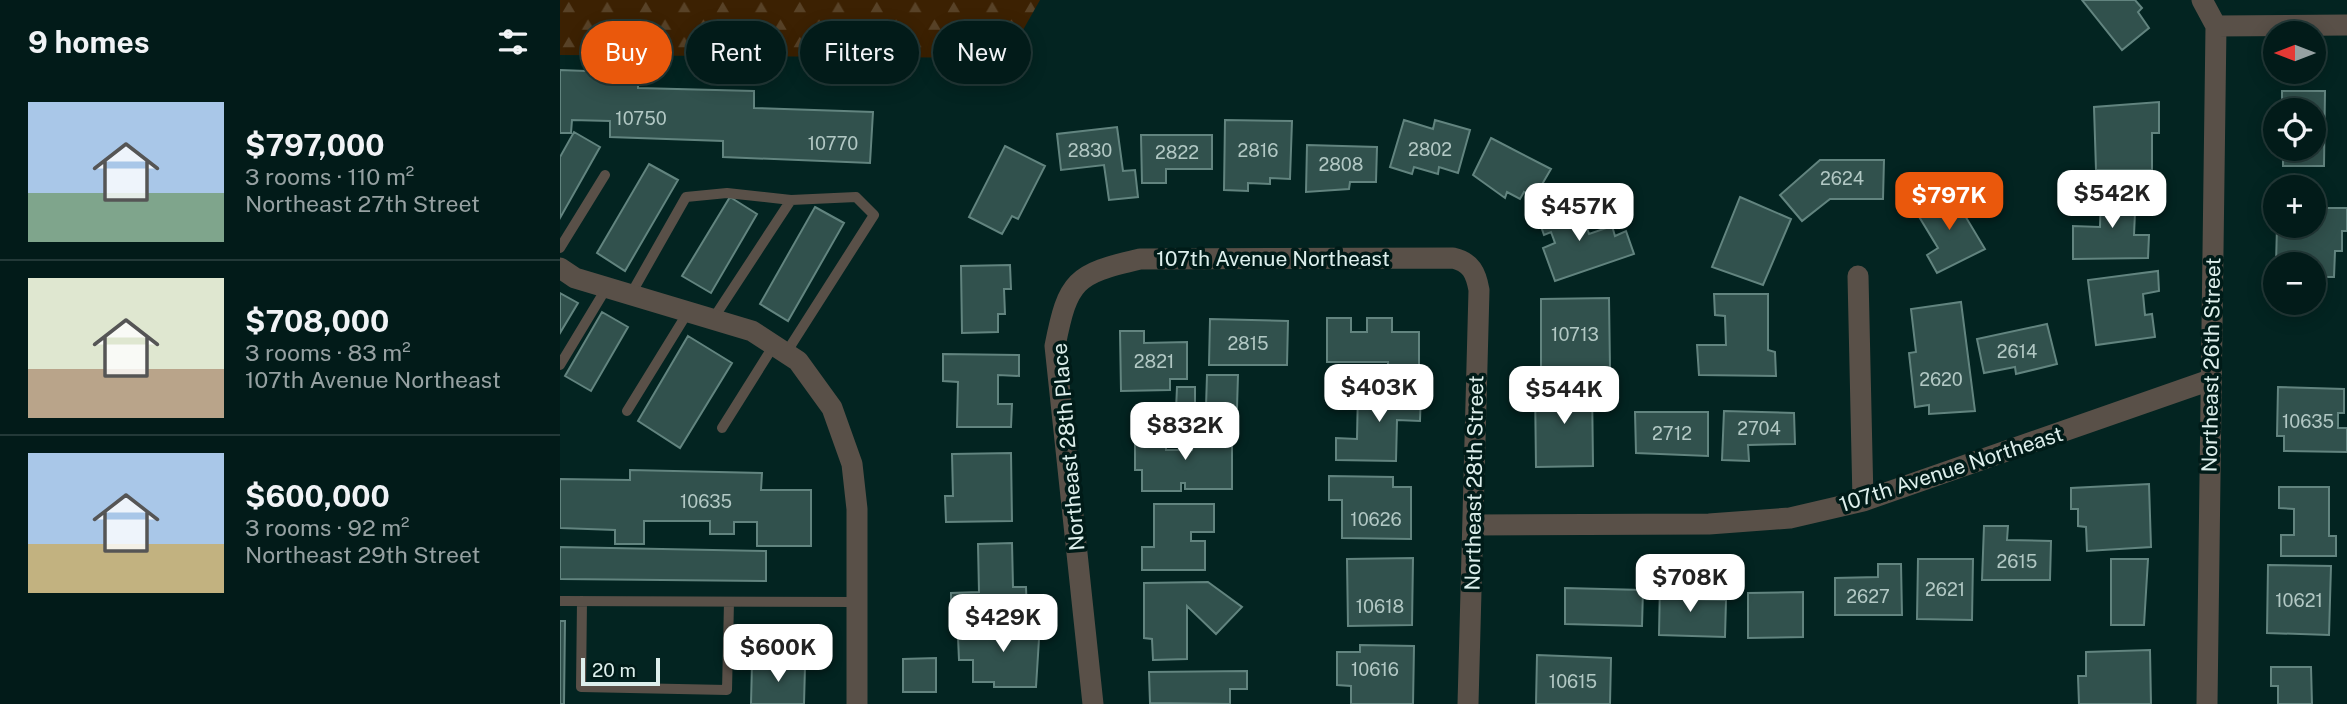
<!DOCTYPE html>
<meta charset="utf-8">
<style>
body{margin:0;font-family:"Public Sans",sans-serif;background:#102826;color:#f1f3f6;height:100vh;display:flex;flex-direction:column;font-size:26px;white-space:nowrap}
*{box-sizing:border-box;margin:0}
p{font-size:23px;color:#96a1a2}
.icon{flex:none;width:38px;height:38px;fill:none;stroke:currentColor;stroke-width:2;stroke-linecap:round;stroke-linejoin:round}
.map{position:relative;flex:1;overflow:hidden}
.sheet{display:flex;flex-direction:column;background:#021b19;width:560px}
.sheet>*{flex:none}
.top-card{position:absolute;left:21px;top:21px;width:665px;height:63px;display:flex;gap:14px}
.needle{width:46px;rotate:270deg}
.buttons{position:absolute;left:1703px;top:21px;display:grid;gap:14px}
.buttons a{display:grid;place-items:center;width:63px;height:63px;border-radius:50%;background:#021b19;box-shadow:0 4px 18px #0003,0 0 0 2px #233938;font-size:35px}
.scale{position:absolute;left:21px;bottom:18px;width:79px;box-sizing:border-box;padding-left:7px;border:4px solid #ddefec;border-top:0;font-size:19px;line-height:24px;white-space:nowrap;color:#ddefec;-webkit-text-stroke:5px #001b18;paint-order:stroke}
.price{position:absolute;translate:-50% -60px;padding:0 16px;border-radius:14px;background:#fff;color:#222;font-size:23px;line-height:46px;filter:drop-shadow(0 2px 4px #0008)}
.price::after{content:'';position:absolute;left:50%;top:42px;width:21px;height:16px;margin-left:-10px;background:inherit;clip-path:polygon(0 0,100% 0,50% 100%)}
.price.active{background:#ea580c;color:#fff}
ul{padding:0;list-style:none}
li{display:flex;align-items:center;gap:21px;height:175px;padding:0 28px}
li+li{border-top:2px solid #233938}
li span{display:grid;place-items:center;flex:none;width:196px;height:140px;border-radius:0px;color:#555}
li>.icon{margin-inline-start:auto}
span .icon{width:84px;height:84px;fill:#fffc;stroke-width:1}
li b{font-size:30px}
h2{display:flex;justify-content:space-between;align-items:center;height:84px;padding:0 28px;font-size:30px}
.tag{padding:0 24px;border-radius:32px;background:#021b19;box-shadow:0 4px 18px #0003,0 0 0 2px #233938;font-size:24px;line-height:63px}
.tag.active{background:#ea580c;color:#fff}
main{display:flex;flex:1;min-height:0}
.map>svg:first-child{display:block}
.forest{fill:url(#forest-firs)}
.building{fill:#31514d;stroke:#62847f;stroke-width:2}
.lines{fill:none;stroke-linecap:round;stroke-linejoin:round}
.lane{stroke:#595048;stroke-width:10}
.street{stroke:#595048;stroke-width:21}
.labels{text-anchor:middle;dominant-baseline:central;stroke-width:7;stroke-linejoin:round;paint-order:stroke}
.number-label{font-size:18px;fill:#b2c8c4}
.street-label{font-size:21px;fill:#ddefec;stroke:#001b18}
</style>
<main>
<section class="sheet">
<h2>9 homes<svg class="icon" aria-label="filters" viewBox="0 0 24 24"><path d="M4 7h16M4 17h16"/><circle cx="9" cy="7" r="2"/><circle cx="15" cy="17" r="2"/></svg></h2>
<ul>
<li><span style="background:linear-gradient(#a9c7e8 65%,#7fa58c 0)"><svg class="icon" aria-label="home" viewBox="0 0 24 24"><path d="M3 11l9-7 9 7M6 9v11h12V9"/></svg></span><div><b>$797,000</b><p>3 rooms · 110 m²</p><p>Northeast 27th Street</p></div></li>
<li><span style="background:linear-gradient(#dfe7d0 65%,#b9a48a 0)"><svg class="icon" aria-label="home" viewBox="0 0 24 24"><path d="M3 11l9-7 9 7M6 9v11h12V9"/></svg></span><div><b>$708,000</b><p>3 rooms · 83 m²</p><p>107th Avenue Northeast</p></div></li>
<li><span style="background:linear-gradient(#a9c7e8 65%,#c2b280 0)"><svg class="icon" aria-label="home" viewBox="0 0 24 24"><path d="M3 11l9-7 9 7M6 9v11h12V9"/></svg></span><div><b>$600,000</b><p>3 rooms · 92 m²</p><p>Northeast 29th Street</p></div></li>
</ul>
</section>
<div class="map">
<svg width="1787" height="704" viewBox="0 0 1787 704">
<defs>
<pattern id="forest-firs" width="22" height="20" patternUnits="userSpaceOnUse" patternTransform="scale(1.75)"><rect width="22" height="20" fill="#3c2102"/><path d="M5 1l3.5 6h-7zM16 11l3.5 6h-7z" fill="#584227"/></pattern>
</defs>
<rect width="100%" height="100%" fill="#032421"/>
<path class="forest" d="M0 0H480L447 58 0 55Z"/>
<path class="building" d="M1522 0H1575L1582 8 1578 12 1589 28 1562 50Z
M0 70 78 73V88L194 91V108L313 112 310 163 163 157V141L50 137V121L12 120 11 133H0Z
M1722 91H1765L1764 166H1723V149H1754V110H1722Z
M1599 102V133H1592V170H1536L1534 107Z
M665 120 732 121 730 179 710 178V184L688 183V191L664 190Z
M844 120 873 129 875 120 910 130 898 173 879 167 878 174 854 167 852 174 830 167Z
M557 127 563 171 575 170 578 197 549 200 544 165 501 170 497 134Z
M14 132 40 147 0 218V157Z
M581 135H652V169H606V183H582Z
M931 138 991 169 974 198 964 192 960 199 947 192 945 198 913 175Z
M747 145 817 147 816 182H790L789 189 746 192Z
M445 146 485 166 458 219 452 216 442 234 409 217Z
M1260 160H1324L1323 199H1270L1242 221 1220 195Z
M89 164 118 180 65 271 37 253Z
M1389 189 1425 249 1377 273 1367 255 1378 248 1355 210Z
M1576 189 1574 235H1589L1588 258 1513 259V226L1540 227 1541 190Z
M170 197 197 214 151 293 122 276Z
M1180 197 1231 219 1203 285 1152 267Z
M1018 201 1029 234 1052 226 1055 236 1066 231 1074 254 995 281 983 248 995 243 991 232 984 235 977 215Z
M255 207 284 223 228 321 200 304Z
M1754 208H1787V231H1782V251H1775L1774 277H1754V264H1716L1717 226H1754Z
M450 265 451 289H444L445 314H438V332L402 333 401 266Z
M1598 271 1599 291 1583 294 1585 315 1592 314 1595 337 1536 345 1528 280Z
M0 293 18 303 0 333Z
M1154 294H1208V350L1215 352 1216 376 1139 375 1137 345H1166L1165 316 1155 315Z
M1049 298 1050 369 981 370V299Z
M1401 302 1415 411 1369 414V405L1355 407 1349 353 1356 352 1351 309Z
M42 312 68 327 31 391 5 376Z
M767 318H791V332H807V318H832V332H859V371H828V362H767Z
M650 319 728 321 727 365H649Z
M1487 324 1497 364 1456 374 1455 367 1424 373 1417 339Z
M560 331H584V343L627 342V379H610V390L561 391Z
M128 336 172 363 120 448 78 421Z
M383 354 459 355V376L438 375V404H452L451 427H397L398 382 383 381Z
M647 375H678L677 408 646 407Z
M1032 385 1033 466 976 467 975 386Z
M617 387H635V411L616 410Z
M1718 387 1784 389V413H1778V428H1787V452L1724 451V436H1717Z
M798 389 861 390 860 421 837 420 836 461 776 460V438L797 439Z
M1164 411 1234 413 1235 444 1188 445 1189 461 1162 460Z
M1075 412H1148V456L1076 453Z
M575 432H606V450H632V432L672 433V489H625V483H621V491H582V470H575Z
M451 453 452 521 386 522 385 496H393L392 454Z
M70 470 202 473 201 490H251V546H197V522H174V534H150V521H84V544H55V530L0 528V479L70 480Z
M769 476 833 477V487H851V539L782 538V500H769Z
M1589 484 1591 547 1527 551 1526 527 1518 526V509H1511V488Z
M1719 487H1769V536H1776V556H1721V535H1734V509L1719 508Z
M594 504H654V532H631V541H645V570H582V547H594Z
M1424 526H1448L1447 540 1491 541 1490 580H1422Z
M452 543 453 587H466L467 614 391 616V593L419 592 418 544Z
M0 547 206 551V581L0 579Z
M853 558 852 625 788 626 787 559Z
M1358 559H1413L1412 620 1357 619Z
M1551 559H1588L1584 625H1551Z
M1318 564H1341L1342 615H1275V578L1318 577Z
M1708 565 1771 566 1769 635 1707 633Z
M648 582 682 607 656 634 627 606V659L593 660 592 639 584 638V583Z
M1100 582 1124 583V599L1166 600 1165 637 1099 635Z
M1005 588 1083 590 1082 626 1005 624Z
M1243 592V637L1188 638V593Z
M0 621H5L4 704H0Z
M414 623H480L476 687H434V682H413V660H399L398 637H414Z
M189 629H261V659H188Z
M800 645 854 646 853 704H791V686L777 685V652H800Z
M1590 650 1591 704H1519L1518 676H1526V652Z
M977 655 1051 658 1050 704H976Z
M376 658V692H343V659Z
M192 663 245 666 244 704H191Z
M1711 667H1751L1752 704H1718V686H1711Z
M687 671V689H670V704L590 703 589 672Z"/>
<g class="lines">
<path class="lane" d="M0 248 45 175
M71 294 126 197 167 193 231 200 296 197 314 215 226 353
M153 319 231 200
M0 365 47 287
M67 411 128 312
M162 428 214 345
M0 601 298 602
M22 601 21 687 167 690 169 602"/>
<path class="street" d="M1642 0 1656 26 1647 704
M1656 26 1787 25
M0 268 15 278 192 331 238 361 272 408 292 464 297 509V704
M1298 276 1303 501
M914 525 1149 524 1230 518 1303 501 1650 380
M533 704 495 346C508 280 515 274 580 259L893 258C911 262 916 273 919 290L908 704"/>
</g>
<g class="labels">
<g class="number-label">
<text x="81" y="118">10750</text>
<text x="273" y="143">10770</text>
<text x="870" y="149">2802</text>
<text x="530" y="150">2830</text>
<text x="698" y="150">2816</text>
<text x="617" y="152">2822</text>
<text x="781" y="164">2808</text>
<text x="1282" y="178">2624</text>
<text x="1015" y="334">10713</text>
<text x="688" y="343">2815</text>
<text x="1457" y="351">2614</text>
<text x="594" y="361">2821</text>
<text x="1381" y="379">2620</text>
<text x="1748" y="421">10635</text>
<text x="1199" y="428">2704</text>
<text x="1112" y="433">2712</text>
<text x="146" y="501">10635</text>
<text x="816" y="519">10626</text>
<text x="1457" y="561">2615</text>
<text x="1385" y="589">2621</text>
<text x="1308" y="596">2627</text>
<text x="1739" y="600">10621</text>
<text x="820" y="606">10618</text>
<text x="815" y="669">10616</text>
<text x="1013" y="681">10615</text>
</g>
<g class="street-label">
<text x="713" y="258">107th Avenue Northeast</text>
<text transform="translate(1651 365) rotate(-89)">Northeast 26th Street</text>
<text transform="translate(508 447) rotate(-95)">Northeast 28th Place</text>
<text transform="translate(1391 469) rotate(-18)">107th Avenue Northeast</text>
<text transform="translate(914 483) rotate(-89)">Northeast 28th Street</text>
</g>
</g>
</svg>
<div class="buttons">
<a><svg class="needle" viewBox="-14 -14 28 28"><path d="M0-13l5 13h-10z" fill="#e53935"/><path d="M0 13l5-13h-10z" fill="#96a1a2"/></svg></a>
<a><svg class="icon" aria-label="locate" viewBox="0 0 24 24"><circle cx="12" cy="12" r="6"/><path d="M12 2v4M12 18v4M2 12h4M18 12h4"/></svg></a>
<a>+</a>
<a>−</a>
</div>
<div class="scale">20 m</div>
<b class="price" style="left:1552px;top:230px">$542K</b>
<b class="price active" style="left:1389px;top:232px">$797K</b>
<b class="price" style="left:1019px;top:243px">$457K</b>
<b class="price" style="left:819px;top:424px">$403K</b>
<b class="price" style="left:1004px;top:426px">$544K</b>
<b class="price" style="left:625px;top:462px">$832K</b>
<b class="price" style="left:1130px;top:614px">$708K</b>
<b class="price" style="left:443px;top:654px">$429K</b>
<b class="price" style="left:218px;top:684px">$600K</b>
<div class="top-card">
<a class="tag active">Buy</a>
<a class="tag">Rent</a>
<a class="tag">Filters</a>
<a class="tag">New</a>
</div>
</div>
</main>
